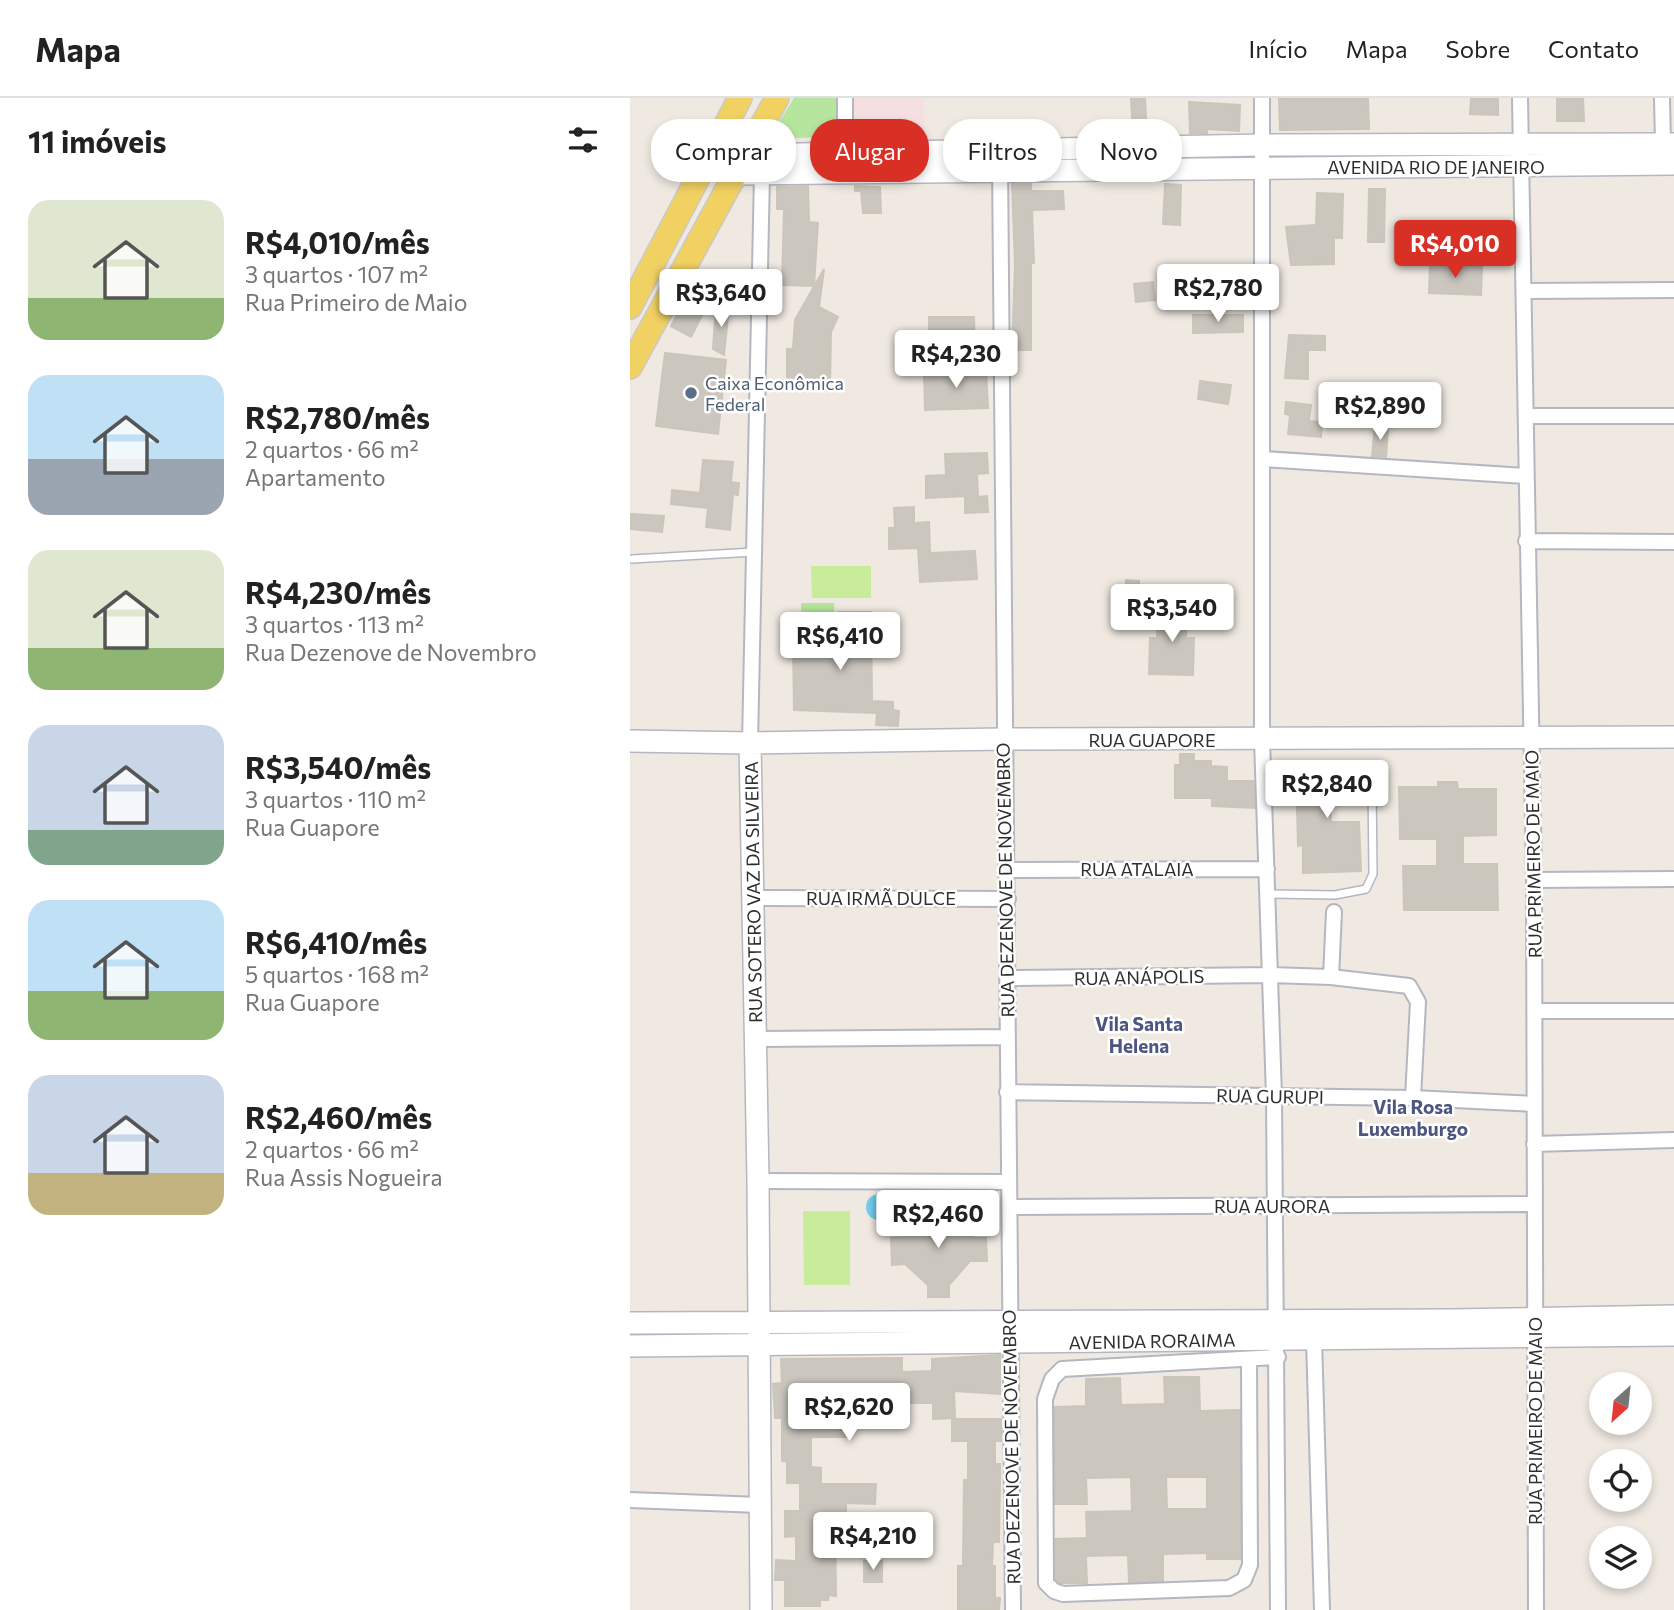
<!DOCTYPE html>
<html lang="pt">
<meta charset="utf-8">
<style>
body{margin:0;font-family:Commissioner,sans-serif;background:#f2f2f2;color:#222;height:100vh;display:flex;flex-direction:column;font-size:26px;white-space:nowrap}
*{box-sizing:border-box;margin:0}
p{font-size:23px;color:#767676}
.icon{flex:none;width:38px;height:38px;fill:none;stroke:currentColor;stroke-width:2;stroke-linecap:round;stroke-linejoin:round}
.map{position:relative;flex:1;overflow:hidden}
.side{display:flex;flex-direction:column;background:#fff;width:630px}
.side>*{flex:none}
.top-card{position:absolute;left:21px;top:21px;width:665px;height:63px;display:flex;gap:14px}
.needle{width:46px;rotate:207deg}
.controls{position:absolute;left:959px;top:1274px;display:grid;gap:14px}
.controls a{display:grid;place-items:center;width:63px;height:63px;border-radius:50%;background:#fff;box-shadow:0 4px 10px #0003;font-size:35px}
.price{position:absolute;translate:-50% -60px;padding:0 16px;border-radius:7px;background:#fff;color:#222;font-size:23px;line-height:46px;filter:drop-shadow(0 2px 4px #0008)}
.price::after{content:'';position:absolute;left:50%;top:42px;width:21px;height:16px;margin-left:-10px;background:inherit;clip-path:polygon(0 0,100% 0,50% 100%)}
.price.on{background:#d93025;color:#fff}
ul{padding:0;list-style:none}
li{display:flex;align-items:center;gap:21px;height:175px;padding:0 28px}
li span{display:grid;place-items:center;flex:none;width:196px;height:140px;border-radius:21px;color:#555}
li>.icon{margin-inline-start:auto}
span .icon{width:84px;height:84px;fill:#fffc;stroke-width:1}
li b{font-size:30px}
h2{display:flex;justify-content:space-between;align-items:center;height:84px;padding:0 28px;font-size:30px}
.tag{padding:0 24px;border-radius:28px;background:#fff;box-shadow:0 4px 10px #0003;font-size:24px;line-height:63px}
.tag.on{background:#d93025;color:#fff}
header{display:flex;align-items:center;gap:42px;box-sizing:border-box;height:98px;padding:0 35px;background:#fff;border-bottom:2px solid #e0e0e0}
header strong{font-size:33px}
nav{display:flex;gap:38px;margin-inline-start:auto;font-size:24px}
main{display:flex;flex:1;min-height:0}
.map>svg:first-child{display:block}
.medical{fill:#f5dfe0}
.green{fill:#b6e59e}
.pitch{fill:#c9ec9a}
.water{fill:#75cff0}
.building{fill:#cbc7bf;stroke:#cbc5ba;stroke-width:2;fill-rule:evenodd}
.lines{fill:none;stroke-linecap:round;stroke-linejoin:round}
.lane-casing{stroke:#b4b7c1;stroke-width:10}
.street-casing{stroke:#b4b7c1;stroke-width:18}
.secondary-casing{stroke:#b4b7c1;stroke-width:24}
.primary-casing{stroke:#c9c9c9;stroke-width:26}
.lane{stroke:#fff;stroke-width:7}
.street{stroke:#fff;stroke-width:14}
.secondary{stroke:#fff;stroke-width:21}
.primary{stroke:#f2d163;stroke-width:23}
.service-dot{fill:#5c6f8a;stroke:#fff;stroke-width:2.5}
.labels{text-anchor:middle;dominant-baseline:central;stroke-width:5;stroke-linejoin:round;paint-order:stroke}
.street-label{font-size:18px;fill:#2e2e2e;stroke:#fff}
.service-label{font-size:18px;fill:#4e5e75;stroke:#fff;text-anchor:start}
.neighbourhood-label{font-size:19px;font-weight:bold;fill:#4d5680;stroke:#fff}
</style>
<header>
<strong>Mapa</strong>
<nav><a>Início</a><a>Mapa</a><a>Sobre</a><a>Contato</a></nav>
</header>
<main>
<section class="side">
<h2>11 imóveis<svg class="icon" aria-label="filters" viewBox="0 0 24 24"><path d="M4 7h16M4 17h16"/><circle cx="9" cy="7" r="2"/><circle cx="15" cy="17" r="2"/></svg></h2>
<ul>
<li><span style="background:linear-gradient(#dfe7d0 70%,#8fb573 0)"><svg class="icon" aria-label="home" viewBox="0 0 24 24"><path d="M3 11l9-7 9 7M6 9v11h12V9"/></svg></span><div><b>R$4,010/mês</b><p>3 quartos · 107 m²</p><p>Rua Primeiro de Maio</p></div></li>
<li><span style="background:linear-gradient(#bfe0f5 60%,#9aa5b1 0)"><svg class="icon" aria-label="home" viewBox="0 0 24 24"><path d="M3 11l9-7 9 7M6 9v11h12V9"/></svg></span><div><b>R$2,780/mês</b><p>2 quartos · 66 m²</p><p>Apartamento</p></div></li>
<li><span style="background:linear-gradient(#dfe7d0 70%,#8fb573 0)"><svg class="icon" aria-label="home" viewBox="0 0 24 24"><path d="M3 11l9-7 9 7M6 9v11h12V9"/></svg></span><div><b>R$4,230/mês</b><p>3 quartos · 113 m²</p><p>Rua Dezenove de Novembro</p></div></li>
<li><span style="background:linear-gradient(#c9d6e8 75%,#7fa58c 0)"><svg class="icon" aria-label="home" viewBox="0 0 24 24"><path d="M3 11l9-7 9 7M6 9v11h12V9"/></svg></span><div><b>R$3,540/mês</b><p>3 quartos · 110 m²</p><p>Rua Guapore</p></div></li>
<li><span style="background:linear-gradient(#bfe0f5 65%,#8fb573 0)"><svg class="icon" aria-label="home" viewBox="0 0 24 24"><path d="M3 11l9-7 9 7M6 9v11h12V9"/></svg></span><div><b>R$6,410/mês</b><p>5 quartos · 168 m²</p><p>Rua Guapore</p></div></li>
<li><span style="background:linear-gradient(#c9d6e8 70%,#c2b280 0)"><svg class="icon" aria-label="home" viewBox="0 0 24 24"><path d="M3 11l9-7 9 7M6 9v11h12V9"/></svg></span><div><b>R$2,460/mês</b><p>2 quartos · 66 m²</p><p>Rua Assis Nogueira</p></div></li>
</ul>
</section>
<div class="map">
<svg width="1044" height="1512" viewBox="0 0 1044 1512">
<rect width="100%" height="100%" fill="#efe9e1"/>
<path class="medical" d="M219 0H294L295 35 221 37Z"/>
<path class="green" d="M164 0H211L210 39 154 40 147 37 146 29Z
M171 505H204L205 537 172 538Z"/>
<path class="pitch" d="M181 468H241V500H182Z
M173 1113H220V1187H174Z"/>
<path class="water" d="M236 1109a13 13 0 1 1 26 0a13 13 0 1 1-26 0Z"/>
<path class="building" d="M501 0H515L517 36H503Z
M738 0 739 31 650 32 649 1Z
M841 0H868V17L840 16Z
M927 0H953L954 23H927Z
M559 4 610 7 609 33 577 31V35H560Z
M382 86H401V93H433L434 111 402 112 404 165H401V252H382L385 167Z
M535 86 551 87 550 127 533 126Z
M178 88 179 124 188 125 184 188 152 187 154 111H147V89Z
M225 88 250 89 251 115H233L231 93H225Z
M739 91H755L754 144H738Z
M687 95 713 96 712 140H704V166L661 167 656 129 686 127Z
M800 166 852 169 851 197 799 195Z
M194 171 189 209 208 219 201 234 200 286H171V291H157V251H163L165 222Z
M523 184 525 202 506 204 504 186Z
M64 185 83 196 61 239 41 228Z
M86 208 99 209 94 257 83 251Z
M563 217H613V234L563 235Z
M299 219H344L345 249 299 246Z
M659 237 695 238V252H678V281L655 280Z
M35 255 96 262 88 336 26 328Z
M356 271 358 310 295 312 294 276Z
M570 283 601 287 598 306 568 301Z
M656 304 681 307 679 323 692 324 691 339 658 336 660 317 655 316Z
M745 328 758 329 756 359 742 358Z
M357 355 358 375 347 376 348 399 357 398 358 414 335 415V398L296 400V378L316 377 315 356Z
M73 362 103 364 101 384 109 385 108 397 103 396 100 432 76 429 78 410 41 406 42 392 70 395Z
M284 409V425L299 424 300 455 345 453 347 481 290 484 288 450 259 451V430H265L264 410Z
M1 416 34 418 32 434 0 431Z
M496 482 509 483V508H496Z
M528 509 557 510 556 540H564L563 577 519 576 520 540H527Z
M208 514H241L242 603 263 604V612L269 613 268 628 246 627 247 615 164 612 163 544H208Z
M550 656H564V663H581V668L597 669V683H624L625 710 582 708V700H545V667H550Z
M730 669 731 700 700 701 701 724H729L731 773 673 775V747L668 748 666 671Z
M808 684H827L828 691H866V737L833 738V766H867L868 812H774L773 768H807V741H770L769 689H808Z
M298 1103 319 1104V1113L344 1140H356L357 1163H340L319 1187V1199H298V1187L275 1166 262 1167 261 1140 275 1139 297 1123Z
M370 1257V1296L324 1293 325 1320 303 1321V1305H260V1322L216 1320V1339H181V1369L191 1370V1386H246L245 1406 216 1405V1421H205L206 1498 199 1497 198 1502H190V1508H155V1482H145L146 1462 166 1463V1438L155 1439V1413H170V1385H157V1364L152 1363V1320H145L143 1286 152 1285 151 1261 272 1260V1274L302 1273V1261Z
M534 1279H569L570 1313 610 1312V1461H577V1455L533 1456V1483L499 1484 498 1457 456 1458 457 1485H429L426 1481 425 1441 457 1440 456 1414 502 1413 501 1379 456 1380 457 1406H425V1309L456 1308V1281L490 1280 491 1307 535 1306ZM536 1379H577V1411H537Z
M322 1321H371V1343H365V1366H370V1383L369 1444H363L362 1468H365V1500H370L369 1512H328V1468H333L334 1382H338V1343H322Z
M234 1463H252V1484H234Z"/>
<g class="lines">
<defs>
<path id="lane" d="M2 461 124 454
M638 796 705 797 736 791 743 776 742 684"/>
<path id="street" d="M215 0V55
M632 0V642L644 998 648 1512
M890 0 904 782 906 1512
M1032 0 1033 46
M370 65 383 1512
M896 193 1044 192
M896 318H1044
M634 361 895 378
M896 443 1044 444
M120 645 132 76
M376 772 637 771
M904 782 1044 781
M124 800 378 801
M701 879 704 814
M378 880 640 877 701 879 779 888 788 904 783 1000
M905 913H1044
M125 941 376 939
M377 994 783 1000 904 1006
M904 1046 1044 1042
M128 1083 379 1084
M380 1109 905 1106
M684 1241 692 1512
M619 1261 620 1467 614 1482 599 1490 433 1496 424 1493 416 1485 415 1301 422 1281 432 1271 648 1259
M0 1402 130 1407"/>
<path id="secondary" d="M117 57 632 47 1044 46
M105 76 1044 66
M0 643 120 645 374 641 1044 639
M120 645 128 1083 131 1512
M0 1225 821 1222 1044 1218
M0 1248 1044 1237"/>
<path id="primary" d="M0 209 110 0
M0 269 147 0"/>
</defs>
<use href="#lane" class="lane-casing"/>
<use href="#street" class="street-casing"/>
<use href="#secondary" class="secondary-casing"/>
<use href="#primary" class="primary-casing"/>
<use href="#lane" class="lane"/>
<use href="#street" class="street"/>
<use href="#secondary" class="secondary"/>
<use href="#primary" class="primary"/>
</g>
<circle class="service-dot" cx="61" cy="295" r="7"/>
<g class="labels">
<g class="street-label">
<text x="806" y="69">AVENIDA RIO DE JANEIRO</text>
<text x="522" y="642">RUA GUAPORE</text>
<text transform="translate(903 756) rotate(-91)">RUA PRIMEIRO DE MAIO</text>
<text x="507" y="771">RUA ATALAIA</text>
<text transform="translate(375 782) rotate(-91)">RUA DEZENOVE DE NOVEMBRO</text>
<text transform="translate(123 794) rotate(-91)">RUA SOTERO VAZ DA SILVEIRA</text>
<text x="251" y="800">RUA IRMÃ DULCE</text>
<text transform="translate(509 879) rotate(-1)">RUA ANÁPOLIS</text>
<text transform="translate(640 998) rotate(1)">RUA GURUPI</text>
<text x="642" y="1108">RUA AURORA</text>
<text transform="translate(522 1243) rotate(-1)">AVENIDA RORAIMA</text>
<text transform="translate(905 1323) rotate(-90)">RUA PRIMEIRO DE MAIO</text>
<text transform="translate(381 1349) rotate(-91)">RUA DEZENOVE DE NOVEMBRO</text>
</g>
<g class="service-label">
<text x="75" y="285">Caixa Econômica<tspan x="75" dy="21">Federal</tspan></text>
</g>
<g class="neighbourhood-label">
<text x="509" y="925">Vila Santa<tspan x="509" dy="22">Helena</tspan></text>
<text x="783" y="1008">Vila Rosa<tspan x="783" dy="22">Luxemburgo</tspan></text>
</g>
</g>
</svg>
<div class="controls">
<a><svg class="needle" viewBox="-14 -14 28 28"><path d="M0-13l5 13h-10z" fill="#e53935"/><path d="M0 13l5-13h-10z" fill="#767676"/></svg></a>
<a><svg class="icon" aria-label="locate" viewBox="0 0 24 24"><circle cx="12" cy="12" r="6"/><path d="M12 2v4M12 18v4M2 12h4M18 12h4"/></svg></a>
<a><svg class="icon" aria-label="layers" viewBox="0 0 24 24"><path d="M12 4l9 5-9 5-9-5zM3 14l9 5 9-5"/></svg></a>
</div>
<b class="price on" style="left:825px;top:182px">R$4,010</b>
<b class="price" style="left:588px;top:226px">R$2,780</b>
<b class="price" style="left:91px;top:231px">R$3,640</b>
<b class="price" style="left:326px;top:292px">R$4,230</b>
<b class="price" style="left:750px;top:344px">R$2,890</b>
<b class="price" style="left:542px;top:546px">R$3,540</b>
<b class="price" style="left:210px;top:574px">R$6,410</b>
<b class="price" style="left:697px;top:722px">R$2,840</b>
<b class="price" style="left:308px;top:1152px">R$2,460</b>
<b class="price" style="left:219px;top:1345px">R$2,620</b>
<b class="price" style="left:243px;top:1474px">R$4,210</b>
<div class="top-card">
<a class="tag">Comprar</a>
<a class="tag on">Alugar</a>
<a class="tag">Filtros</a>
<a class="tag">Novo</a>
</div>
</div>
</main>
